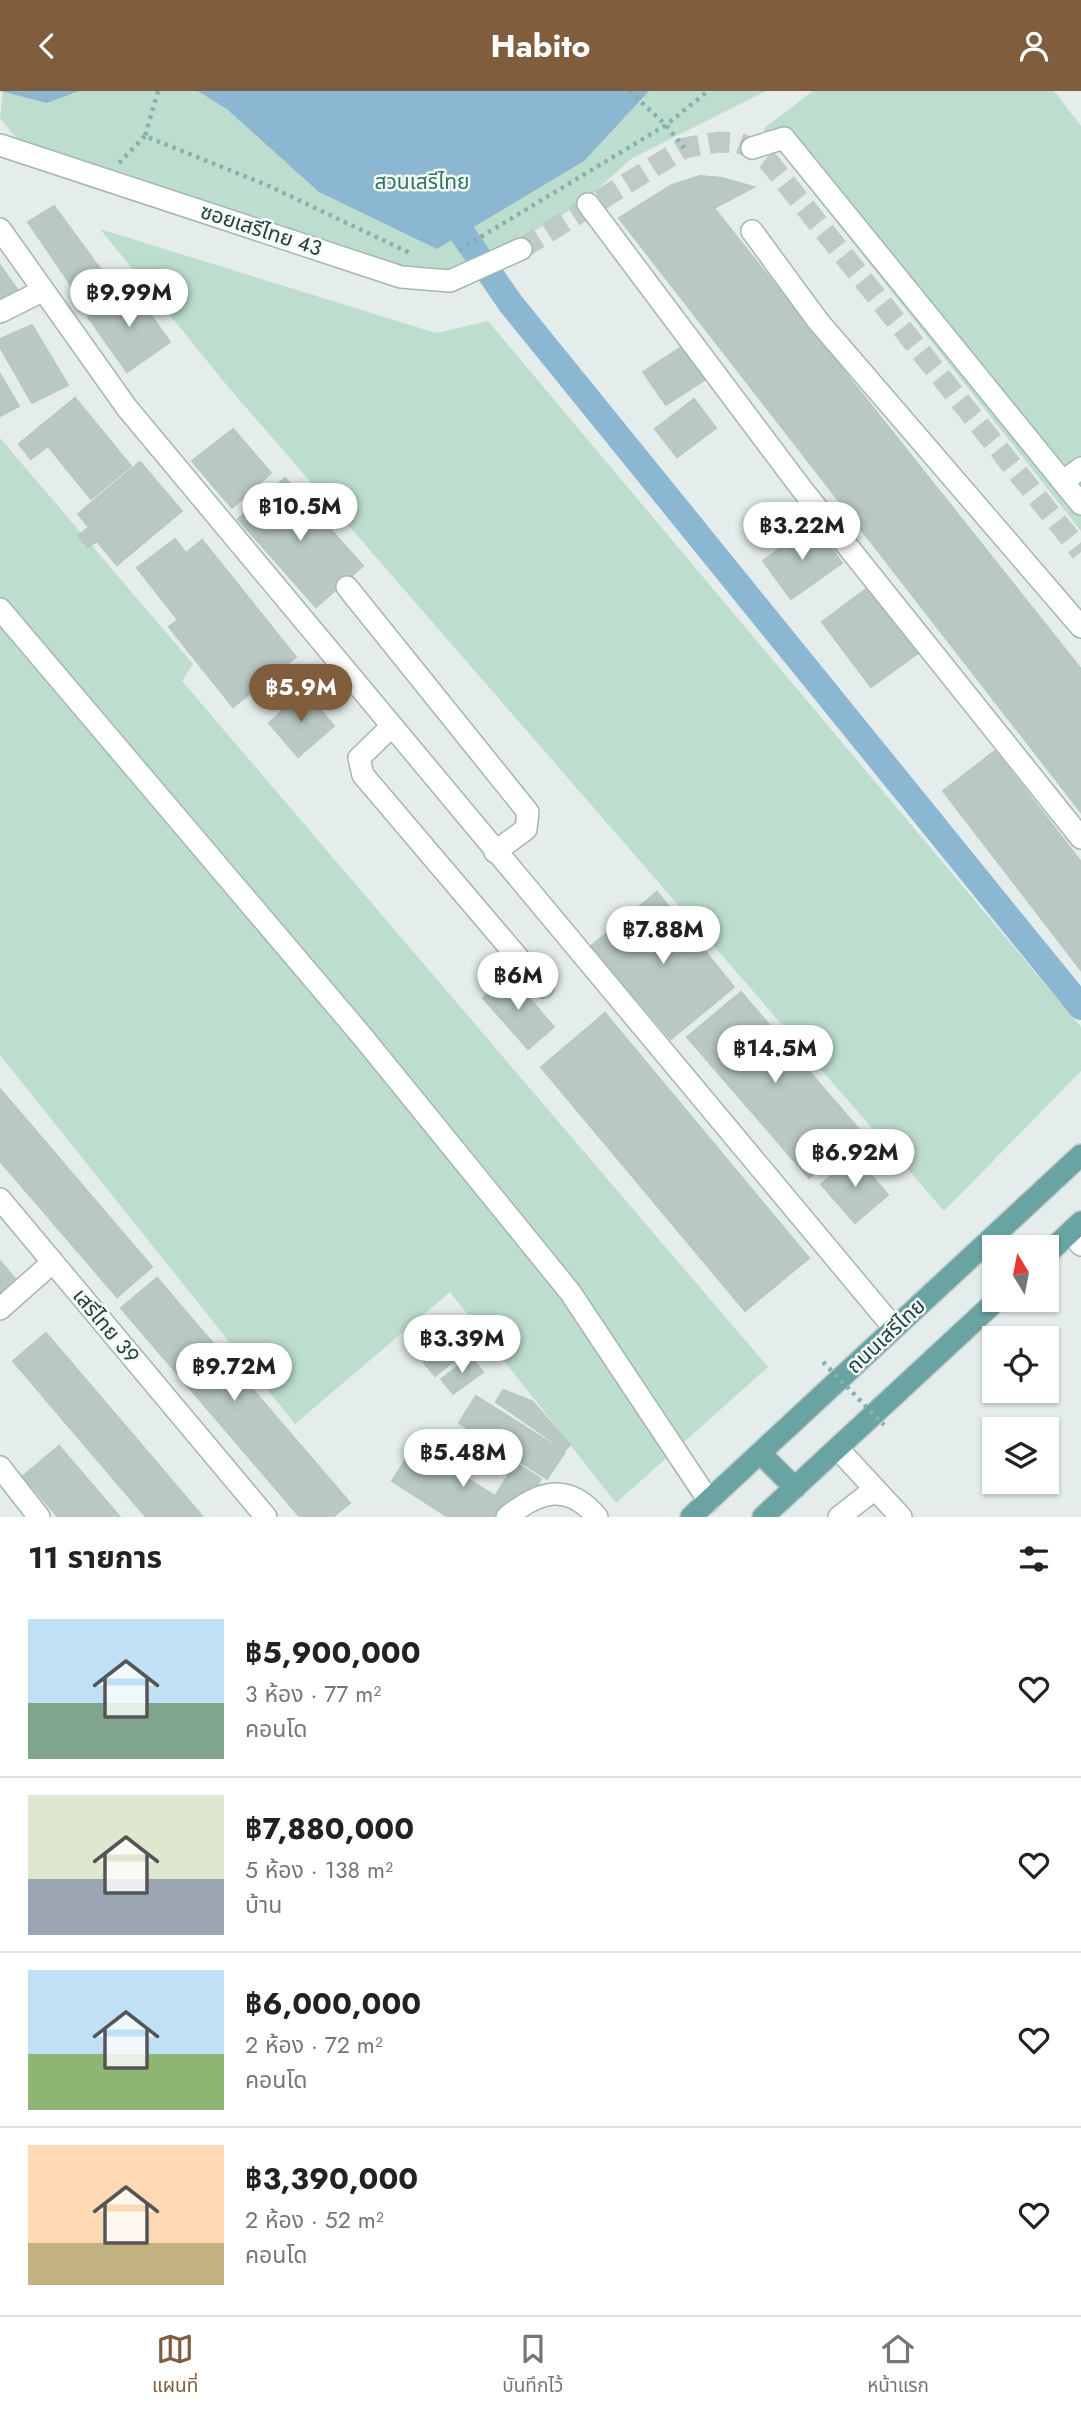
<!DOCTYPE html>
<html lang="th">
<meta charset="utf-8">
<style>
body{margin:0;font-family:Jost,"Noto Sans Thai",sans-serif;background:#f6f6f6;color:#222;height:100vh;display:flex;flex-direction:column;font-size:26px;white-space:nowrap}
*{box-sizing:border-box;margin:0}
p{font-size:23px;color:#767676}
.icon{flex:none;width:38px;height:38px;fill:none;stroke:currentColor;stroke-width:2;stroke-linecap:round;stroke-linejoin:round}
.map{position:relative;height:1426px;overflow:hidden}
.drawer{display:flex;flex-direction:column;background:#fff;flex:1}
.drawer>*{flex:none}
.needle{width:46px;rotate:350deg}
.controls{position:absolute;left:982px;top:1144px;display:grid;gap:14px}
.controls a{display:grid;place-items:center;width:77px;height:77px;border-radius:0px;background:#fff;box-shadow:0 2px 5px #0004;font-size:35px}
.price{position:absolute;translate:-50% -60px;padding:0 16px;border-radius:24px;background:#fff;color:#222;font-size:23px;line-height:46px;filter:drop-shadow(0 2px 4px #0008)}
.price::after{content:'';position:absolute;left:50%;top:42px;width:21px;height:16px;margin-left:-10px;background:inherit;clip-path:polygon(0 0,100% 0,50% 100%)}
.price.active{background:#805d3d;color:#fff}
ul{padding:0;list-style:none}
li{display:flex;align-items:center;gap:21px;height:175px;padding:0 28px}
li+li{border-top:2px solid #e0e0e0}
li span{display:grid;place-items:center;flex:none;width:196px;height:140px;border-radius:0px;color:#555}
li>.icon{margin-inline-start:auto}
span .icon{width:84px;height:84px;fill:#fffc;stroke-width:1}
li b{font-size:30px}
h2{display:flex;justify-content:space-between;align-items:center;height:84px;padding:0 28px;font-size:30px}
header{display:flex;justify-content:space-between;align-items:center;height:91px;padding:0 28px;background:#805d3d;color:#fff;font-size:32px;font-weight:700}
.tab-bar{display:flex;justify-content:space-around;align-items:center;height:98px;border-top:2px solid #e0e0e0;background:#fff;font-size:19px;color:#767676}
.tab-bar a{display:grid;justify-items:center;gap:4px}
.tab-bar .active{color:#805d3d}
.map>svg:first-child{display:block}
.green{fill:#bddece}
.water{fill:#8cb7d2}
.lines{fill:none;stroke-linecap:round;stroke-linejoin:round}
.canal{stroke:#8cb7d2;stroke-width:26}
.building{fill:#b9c8c5;stroke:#b6c7c4;stroke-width:2}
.minor-tunnel{stroke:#bdcac8;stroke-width:21;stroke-dasharray:21 10;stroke-linecap:butt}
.minor-casing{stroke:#a6b5b4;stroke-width:24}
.major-casing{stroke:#c1c9c9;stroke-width:24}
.path{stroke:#84b1ae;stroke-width:4.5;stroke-dasharray:3.5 5;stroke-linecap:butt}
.minor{stroke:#fff;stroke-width:21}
.major{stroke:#69a3a2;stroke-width:21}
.path-bridge{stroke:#84b1ae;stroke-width:4.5;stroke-dasharray:3.5 5;stroke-linecap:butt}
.labels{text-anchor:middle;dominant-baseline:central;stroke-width:5;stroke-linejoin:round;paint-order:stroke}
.park-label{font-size:21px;fill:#2d765b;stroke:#f5faf8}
.street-label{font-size:21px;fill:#233f3e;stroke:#f5faf8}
</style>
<header><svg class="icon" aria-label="back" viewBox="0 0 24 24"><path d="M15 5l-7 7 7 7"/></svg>Habito<svg class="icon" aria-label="person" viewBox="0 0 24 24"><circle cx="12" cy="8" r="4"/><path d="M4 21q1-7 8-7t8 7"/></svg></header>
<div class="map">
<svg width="1081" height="1426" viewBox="0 0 1081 1426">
<rect width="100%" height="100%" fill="#e4edeb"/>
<path class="green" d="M3 0H766L631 68 585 110 538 138 427 187 23 55 0 27Z
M813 0H1054L1081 35V440L763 38Z
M100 138 436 242 488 230 1081 936V980L944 1120 229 297Z
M0 347 193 573 182 590 768 1276 616 1412 450 1201 295 1333 0 964Z"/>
<path class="water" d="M0 0H79L47 12Z
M198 0H649L584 70 437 158 319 101 228 19Z"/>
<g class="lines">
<path class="canal" d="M442 113 511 213 1081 916"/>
</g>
<path class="building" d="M700 85 722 87 754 96 714 117 1081 578V721L619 127 672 94Z
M54 115 104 183 77 203 28 131Z
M0 174 23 207 0 220Z
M131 196 170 251 127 281 88 226Z
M32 234 68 294 32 312 0 256V248Z
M683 255 706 288 666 314 643 281Z
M0 283 19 315 0 325Z
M75 307 131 375 91 408 48 355 31 368 19 353Z
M694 308 716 337 677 366 655 338Z
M233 338 271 382 232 417 192 370Z
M140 371 182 420 117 474 97 450 88 456 78 445 89 436 78 423Z
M285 387 363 475 316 516 238 428Z
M813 433 842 472 791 508 763 470Z
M175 448 186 462 202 449 296 566 233 616 169 536 178 529 137 477Z
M869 496 918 562 871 596 822 531Z
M304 600 334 635 298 666 269 632Z
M995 660 1081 771V879L943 700Z
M657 801 734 896 671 948 591 855Z
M509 884 554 936 528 958 483 907Z
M741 901 862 1042 809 1087 687 946Z
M605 922 809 1167 745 1220 541 976Z
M0 998 152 1176 117 1206 0 1070Z
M855 1065 888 1104 855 1132 821 1093Z
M0 1170 16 1189 0 1202Z
M157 1187 350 1412 333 1426H300L121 1217Z
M461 1227 479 1249 435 1285 417 1263Z
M46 1242 203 1426H146L13 1270Z
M471 1266 483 1281 453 1303 441 1288Z
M503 1299 532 1310 570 1354 565 1359 496 1311Z
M476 1305 565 1361 547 1388 459 1332Z
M415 1354 495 1405 516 1372 541 1388 517 1426H448L392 1390Z
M59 1355 120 1426H58L23 1385Z"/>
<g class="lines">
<path class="minor-tunnel" d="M521 158 684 57 718 51 739 52 752 57 769 71 1081 461"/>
<defs>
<path id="minor" d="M0 54 401 186 450 190 521 158
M752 57 784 47 1081 413
M588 113 801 397 1081 747
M0 138 127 317 894 1237
M752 140 818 230 1081 536
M0 221 42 200
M1063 391 1081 377
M347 496 528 721 526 738 495 761
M0 518 362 945 570 1201 709 1410
M391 636 359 667 363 684 543 896
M0 1108 266 1426
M1071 1141 1081 1154
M0 1218 53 1171
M838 1358 901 1426
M0 1376 39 1426
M507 1426C538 1401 567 1390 597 1426
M839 1426 875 1398"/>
<path id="major" d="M1046 1164 1081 1131
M760 1362 795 1397
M691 1426 1081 1064
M763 1426 997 1209"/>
</defs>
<use href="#minor" class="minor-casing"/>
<use href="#major" class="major-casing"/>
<path class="path" d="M158 0 145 45 269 95 412 163
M629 0 666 34 684 57
M119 72 145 45
M459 159 666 34 708 0"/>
<use href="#minor" class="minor"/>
<use href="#major" class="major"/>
<path class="path-bridge" d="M823 1271 884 1334"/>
</g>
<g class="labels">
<g class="park-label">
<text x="422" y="91">สวนเสรีไทย</text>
</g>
<g class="street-label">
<text transform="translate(261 139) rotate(18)">ซอยเสรีไทย 43</text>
<text transform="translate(106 1235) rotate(50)">เสรีไทย 39</text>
<text transform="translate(886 1245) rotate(-43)">ถนนเสรีไทย</text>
</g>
</g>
</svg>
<div class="controls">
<a><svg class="needle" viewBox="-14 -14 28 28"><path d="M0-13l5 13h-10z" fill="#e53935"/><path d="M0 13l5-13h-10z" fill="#767676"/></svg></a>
<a><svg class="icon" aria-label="locate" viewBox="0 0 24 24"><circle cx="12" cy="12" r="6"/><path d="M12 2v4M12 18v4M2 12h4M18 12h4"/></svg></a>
<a><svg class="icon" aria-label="layers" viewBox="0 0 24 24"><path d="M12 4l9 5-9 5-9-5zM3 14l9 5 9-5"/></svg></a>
</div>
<b class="price" style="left:129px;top:238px">฿9.99M</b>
<b class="price" style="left:300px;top:452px">฿10.5M</b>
<b class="price" style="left:802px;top:471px">฿3.22M</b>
<b class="price active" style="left:301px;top:633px">฿5.9M</b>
<b class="price" style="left:663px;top:875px">฿7.88M</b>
<b class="price" style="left:518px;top:921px">฿6M</b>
<b class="price" style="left:775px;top:994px">฿14.5M</b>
<b class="price" style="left:855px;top:1098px">฿6.92M</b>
<b class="price" style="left:462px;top:1284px">฿3.39M</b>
<b class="price" style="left:234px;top:1312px">฿9.72M</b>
<b class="price" style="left:463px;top:1398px">฿5.48M</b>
</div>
<section class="drawer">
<h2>11 รายการ<svg class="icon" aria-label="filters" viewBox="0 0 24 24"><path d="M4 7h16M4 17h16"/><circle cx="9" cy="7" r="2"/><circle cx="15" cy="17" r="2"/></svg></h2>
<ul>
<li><span style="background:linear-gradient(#bfe0f5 60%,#7fa58c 0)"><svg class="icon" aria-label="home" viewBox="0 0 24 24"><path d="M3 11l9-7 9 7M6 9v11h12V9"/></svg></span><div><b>฿5,900,000</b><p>3 ห้อง · 77 m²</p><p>คอนโด</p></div><svg class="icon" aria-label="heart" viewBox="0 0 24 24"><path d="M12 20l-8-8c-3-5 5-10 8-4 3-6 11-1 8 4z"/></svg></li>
<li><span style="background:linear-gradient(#dfe7d0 60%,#9aa5b1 0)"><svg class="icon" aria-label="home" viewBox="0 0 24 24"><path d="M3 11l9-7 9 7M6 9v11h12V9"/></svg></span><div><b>฿7,880,000</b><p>5 ห้อง · 138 m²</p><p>บ้าน</p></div><svg class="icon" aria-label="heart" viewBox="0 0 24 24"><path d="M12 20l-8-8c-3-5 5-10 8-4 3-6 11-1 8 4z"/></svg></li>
<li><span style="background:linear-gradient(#bfe0f5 60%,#8fb573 0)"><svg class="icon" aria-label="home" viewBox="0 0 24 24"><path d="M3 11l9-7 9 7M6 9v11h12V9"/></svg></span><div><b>฿6,000,000</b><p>2 ห้อง · 72 m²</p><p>คอนโด</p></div><svg class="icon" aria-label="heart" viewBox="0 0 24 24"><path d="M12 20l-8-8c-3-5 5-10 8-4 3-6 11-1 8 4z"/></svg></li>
<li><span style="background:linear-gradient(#ffd9b3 70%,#c2b280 0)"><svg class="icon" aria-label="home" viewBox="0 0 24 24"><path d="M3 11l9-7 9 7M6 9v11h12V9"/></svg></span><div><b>฿3,390,000</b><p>2 ห้อง · 52 m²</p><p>คอนโด</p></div><svg class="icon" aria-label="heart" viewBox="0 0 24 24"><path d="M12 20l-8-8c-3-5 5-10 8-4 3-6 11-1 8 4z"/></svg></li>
</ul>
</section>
<nav class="tab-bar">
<a class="active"><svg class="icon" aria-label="map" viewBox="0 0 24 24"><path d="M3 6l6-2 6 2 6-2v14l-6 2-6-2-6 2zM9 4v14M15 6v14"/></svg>แผนที่</a>
<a><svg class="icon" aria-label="saved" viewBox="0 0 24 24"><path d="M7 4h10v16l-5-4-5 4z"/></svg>บันทึกไว้</a>
<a><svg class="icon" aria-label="home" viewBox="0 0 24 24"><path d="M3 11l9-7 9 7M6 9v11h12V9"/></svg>หน้าแรก</a>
</nav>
